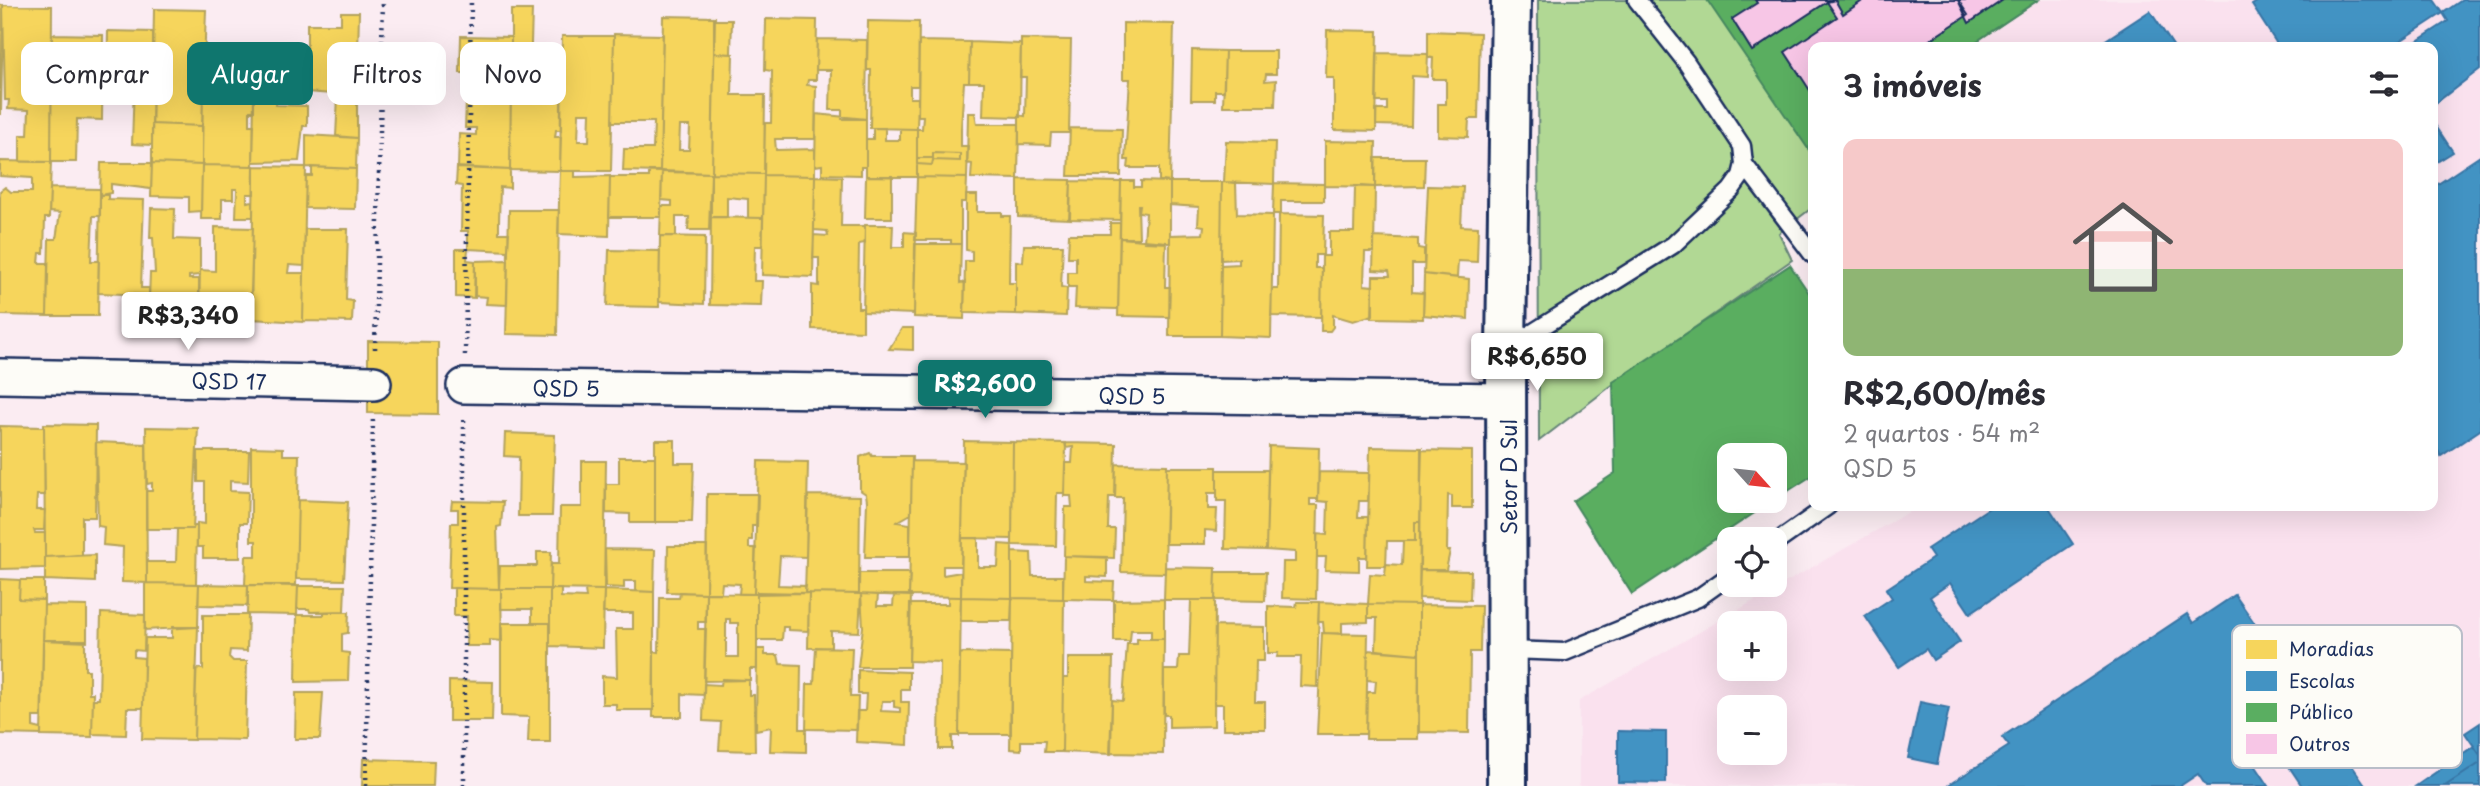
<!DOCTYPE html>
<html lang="pt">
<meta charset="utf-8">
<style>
body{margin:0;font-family:"Playpen Sans",sans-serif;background:#f2f2f3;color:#2b2b33;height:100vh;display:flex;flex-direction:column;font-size:26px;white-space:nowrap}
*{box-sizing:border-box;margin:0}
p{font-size:23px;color:#7c7c81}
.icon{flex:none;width:38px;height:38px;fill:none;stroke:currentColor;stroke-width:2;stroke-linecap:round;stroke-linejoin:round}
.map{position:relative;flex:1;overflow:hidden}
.sheet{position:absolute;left:1808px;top:42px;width:630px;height:469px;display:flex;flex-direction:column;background:#fff;border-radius:14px;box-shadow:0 7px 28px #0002}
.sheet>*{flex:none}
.hud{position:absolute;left:21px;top:42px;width:665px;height:63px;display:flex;gap:14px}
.needle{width:46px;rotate:117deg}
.buttons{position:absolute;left:1717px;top:443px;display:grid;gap:14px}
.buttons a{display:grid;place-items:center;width:70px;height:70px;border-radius:14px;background:#fff;box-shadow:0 7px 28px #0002;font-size:35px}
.price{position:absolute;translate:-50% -60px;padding:0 16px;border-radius:7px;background:#fff;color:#222;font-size:23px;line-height:46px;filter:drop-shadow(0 2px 4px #0008)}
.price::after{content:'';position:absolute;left:50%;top:42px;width:21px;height:16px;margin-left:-10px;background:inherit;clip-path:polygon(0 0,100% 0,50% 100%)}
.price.on{background:#0f766e;color:#fff}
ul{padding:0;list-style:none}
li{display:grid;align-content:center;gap:14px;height:371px;padding:0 35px}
li span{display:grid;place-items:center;height:217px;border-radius:14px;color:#555}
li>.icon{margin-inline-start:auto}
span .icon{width:126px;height:126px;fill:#fffc;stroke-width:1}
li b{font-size:30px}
h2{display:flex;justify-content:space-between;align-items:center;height:84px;padding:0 35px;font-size:30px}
.tag{padding:0 24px;border-radius:14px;background:#fff;box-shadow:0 7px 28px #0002;font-size:24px;line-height:63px}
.tag.on{background:#0f766e;color:#fff}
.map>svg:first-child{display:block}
.built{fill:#fae1ee;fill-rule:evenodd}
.green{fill:#b1d894;stroke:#668479;stroke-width:2}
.homes{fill:#f6d55c;stroke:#b4a35d;stroke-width:2;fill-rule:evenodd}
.schools{fill:#4393c3;stroke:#3775a5;stroke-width:2}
.public{fill:#5aae61;stroke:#478860;stroke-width:2}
.building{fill:#f7c6e6;stroke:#1b2f5e;stroke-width:2}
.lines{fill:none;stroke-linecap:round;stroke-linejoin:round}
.service-casing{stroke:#1b2f5e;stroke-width:21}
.minor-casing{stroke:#1b2f5e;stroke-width:38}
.secondary-casing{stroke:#1b2f5e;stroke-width:44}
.path{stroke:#1b2f5e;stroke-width:4.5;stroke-dasharray:2 5;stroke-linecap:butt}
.service{stroke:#fdfcf7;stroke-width:16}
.minor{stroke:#fdfcf7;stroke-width:33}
.secondary{stroke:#fdfcf7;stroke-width:38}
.labels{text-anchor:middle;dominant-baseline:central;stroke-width:7;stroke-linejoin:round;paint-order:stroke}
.street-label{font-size:21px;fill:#1b2f5e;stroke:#fdfcf7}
.key{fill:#fdfcf7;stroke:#b9bec9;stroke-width:2}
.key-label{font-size:19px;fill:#1b2f5e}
</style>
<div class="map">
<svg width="2480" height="786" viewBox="0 0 2480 786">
<rect width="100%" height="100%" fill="#fbecf2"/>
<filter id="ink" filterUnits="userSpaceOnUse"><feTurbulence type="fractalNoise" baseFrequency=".0143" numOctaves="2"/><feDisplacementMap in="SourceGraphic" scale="14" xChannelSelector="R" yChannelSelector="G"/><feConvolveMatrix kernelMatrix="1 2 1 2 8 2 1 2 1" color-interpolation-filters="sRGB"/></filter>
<g filter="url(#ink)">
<path class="built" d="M2038 0H2480V786H1579V701L1919 506H2432V47H1968ZM1729 623H1774V668H1729ZM1729 707H1774V752H1729Z"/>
<path class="green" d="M1538 0H2038L1968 47H1813V207L1779 233 1792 260 1611 386 1539 441Z"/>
<path class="homes" d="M0 5H3L1 114H0Z
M3 5 52 6 51 162H20V135H28L29 110 8 109 9 100H5Z
M154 9 206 10 202 126 152 124Z
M511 10H532L530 77H511Z
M341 12H359L357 96 307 92V24H341Z
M663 16 715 17 712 173 660 172ZM680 126H690L689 150H679Z
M766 19 817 20 816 80H808L807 85 816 86 815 139H775L776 150 815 149V176L764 175 765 123H771L772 71 765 70Z
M714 20H732L731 54 714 53Z
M868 21 919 22 918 86H910V98H918L917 129 870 128 871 70H867Z
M1123 23 1174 24 1170 182 1159 181V168H1128L1129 160H1125L1130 79H1123Z
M1327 30 1378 31 1376 131 1334 130V78H1326Z
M108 31 153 32V80L130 79 129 93 107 91Z
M1428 31 1480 33 1478 119H1469L1468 137 1438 136V104H1446V79H1432L1433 58 1428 57Z
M52 34 103 35 102 120 77 119 76 162H51Z
M614 34 663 35 660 172 623 171 624 149H653L654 122H612Z
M461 36 511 37V83H504V91H511L510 170 458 168 459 134 476 135V128H465L467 73H460Z
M562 36H614L611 171H560ZM579 113H590L589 141H578Z
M817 39 867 40 866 119H842V110H830L831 70H816Z
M1021 39 1071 40 1069 133H1051L1050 145 1019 144V115L1025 116 1026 77H1020Z
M919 41 970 42 969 82H964L961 129V146H968L967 178 917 177V164L932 165 933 160 960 161V154L933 153V158H917V129H922L923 116H918Z
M970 42 1021 44 1020 117 983 116 984 82H969Z
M1192 50 1225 51 1224 91H1215V100H1191Z
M1225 51H1276V74H1266L1265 81 1276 80 1275 106H1223Z
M714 53 733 54 732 95H765L764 174 712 173Z
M1377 53 1428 54 1427 77 1412 76 1411 126 1376 125V110H1387V102H1376Z
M511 77 562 78 561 130H556L555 137H561L560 171 510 170Z
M134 83 153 84 152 145 132 144Z
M203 85 254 87V111H250V125H254L253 166 202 165Z
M254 92H277L276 105 307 106V126H303L299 161 253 162Z
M338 96H357V138L336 136Z
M968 113H975L977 124H1019L1018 179 971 178 972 164 967 163Z
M816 114 866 119V167H861V175L822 174V165L815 166Z
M152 124 202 126V165L152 163Z
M873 128H885V140H900V129H917V177L866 176V139H873Z
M1070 128 1122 129 1121 176H1068Z
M306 135 357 138 356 169 306 167Z
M1226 141 1275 142 1274 184 1224 182Z
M1325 141 1376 142 1375 187 1325 186Z
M933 153 960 154V161L933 160 932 165 917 164V158H933Z
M1375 158H1425L1424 186 1375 187Z
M0 161 51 162 49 218H45L44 253H40L39 263H48L47 316 0 315V191L5 187 11 192H32V178L0 176Z
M101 163H152L151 189 111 184V193L100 195Z
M152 163 202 165 201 211 189 212V197L151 196Z
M202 165 254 166V194H247V202L253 201V217H236L237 189H233V199H222V219H201Z
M254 166 306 167 304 266 289 265 288 273H304L303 322 251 319Z
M312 167 356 169 355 209 305 208 306 176H312Z
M457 167 510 170V188L500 187 499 222V233H509L508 251 468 249V231H461L462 186 456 185Z
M560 171H575V177L610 176 609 236 558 234Z
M649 171H662L661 217H609L610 177H649Z
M662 171 711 173 709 230H688L689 217H676V236H660L661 206H672V201L661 200Z
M711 173 764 174 763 218H748V199L727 197V217H711Z
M764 175 815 176 813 277 762 275Z
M815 176 842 177 841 226H865V243L859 244 858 308H863V331L812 329V285L819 286V258H813L814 235 828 236 827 231 814 230Z
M866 176H892V218H865Z
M917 177 967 178 966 202H961V244H951V240H915Z
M1018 179 1071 180 1070 219 1018 217Z
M1071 181 1121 182 1120 220 1069 219Z
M1121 181H1134V187H1141V181L1170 182V243L1144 242 1146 213 1139 212 1140 205H1138L1139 238H1120Z
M1170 182H1222L1220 336H1169L1170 235 1203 234 1204 226 1198 225 1199 207 1170 205Z
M1222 182 1236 183 1237 214 1273 215 1271 338 1220 336 1221 265 1239 264V259L1221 260Z
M1274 183 1324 184V201H1281V214H1273Z
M1355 186 1375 187 1374 252H1365L1364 285 1373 286V315L1353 321 1333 315V327L1330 331H1321L1322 256H1329V232H1354Z
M1428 186 1463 187 1461 226 1478 227 1477 262 1458 261 1457 278 1424 274Z
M50 188 100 189V216H93L91 261H99L98 316H47L49 239H56L60 213 49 212Z
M100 195H108V199L144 200 141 288H149V295L98 293Z
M966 195H977V212H1002V216H1010L1009 283H1016V314L964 313 965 261H972V251L966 250Z
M151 208 175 209 174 239 200 240V275L189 276V279H199V301L149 300 150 273H155L153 238H150Z
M509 210H559L557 335 506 334Z
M1279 214 1324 215 1323 255H1315V268H1322L1321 317 1271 316 1272 289H1278Z
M711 217 763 218 762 246H755L754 281H762L761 306 710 305Z
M1110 223H1120L1118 309 1075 308 1076 287H1068V272H1076V257H1068L1069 234H1110Z
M865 225H893L892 247H904V232L916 233 914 314 863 312Z
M215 227 253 228 250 320 199 319 200 270 215 271Z
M305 229H348L346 300 353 301 352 322 303 321Z
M660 236 705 237 704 304 659 302Z
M1374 237 1418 239V248L1424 249V264H1412V292L1424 293 1423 319 1372 318 1373 276H1390L1389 271 1373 270Z
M1120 238 1166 242 1165 287H1170L1169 317 1118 316Z
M915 244H961L960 283 965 282 964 319 914 317Z
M1024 245H1063L1061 287 1067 288 1066 316 1016 314V261L1023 262Z
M456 249H468L467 260 475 261V298L456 297Z
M609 250 660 251 659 307 607 306Z
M508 260 507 305 486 304 487 297 474 296 475 261Z
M1424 274 1469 279 1468 319 1423 315Z
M902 328H913V350L889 349Z
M368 341 438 342V414L368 413Z
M44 424 96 425 95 517H82V555L45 557Z
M0 426 44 427 45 495H37L36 510H45L44 530H34L35 533H45V568L0 569Z
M146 427 198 428 193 529H146V491H152V483L147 484Z
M505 433 555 435 552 516H518L519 457 504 456Z
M655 440H675V463H694L692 522H655Z
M964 441 1013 442 1012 539 962 538Z
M96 442 146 444 147 583 122 582 123 547 103 545 104 527 98 526Z
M1013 442 1066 443 1065 493H1057L1056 546 1012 545Z
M1065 443 1116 444 1115 497H1109L1108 529H1115L1114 558 1064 556 1065 507H1072L1071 496H1064L1065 463H1072L1073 447 1066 448Z
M1269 446 1319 448 1318 499H1310V505H1318L1316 599 1282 598 1283 562H1295V552L1266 550Z
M251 447 283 448V455H299L296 585H245L246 556H256V541H251Z
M1370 447 1422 448 1420 522H1415V541H1387L1386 566H1367Z
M1421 450 1472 451V508H1452V496L1448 495 1447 551H1450L1446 570H1420Z
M198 451H249L248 482 230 481V491L248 492 247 523H240V558H203V547H197V523L205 524V482H198Z
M870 453 872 456H912L911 514 897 522 910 524V557H865L867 501 866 494 860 490V457Z
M619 457H655V523H630V514L606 513V484H619Z
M582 461H606L604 590 550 589 551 564H559L560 507H582Z
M758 461 808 462 806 557 780 556 778 585 806 586 805 593 754 594Z
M912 461 964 462 961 566H943V575L961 572V597L909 596Z
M1116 464 1167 465 1165 573 1121 572 1123 498H1115Z
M1167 467H1217V493H1208V509H1217L1216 531 1205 530V544H1165Z
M1217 470H1268L1266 550 1225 549 1226 501H1217Z
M1319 472 1369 473 1368 501H1359L1358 517H1368L1367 557H1359V571L1325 570 1326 557H1317V534L1327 535 1328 502 1318 501Z
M707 494H758L757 526H752V540H749V548H756L754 594H739L740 584 722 583 721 593H706Z
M808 495 860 496 859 594 805 593Z
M298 500 348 502 344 580 296 579Z
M452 501 503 502 501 526 497 527 499 589 449 588 451 523H458V509H451Z
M1415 522H1420L1419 605 1368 604 1370 574 1385 575 1386 564 1402 565 1403 541H1415Z
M194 526H197L196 584 147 583V562H176L177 529H193Z
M962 538H978V567H998L999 544 1012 545V598L961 597Z
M668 546H707L706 593 667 592Z
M605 549 655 550 654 592 636 591V581H624V588L606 587Z
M537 552H551L550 589H499L500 566H537Z
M1012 552 1031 553 1032 576H1063V599L1012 598Z
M95 555V582L45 580V557Z
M1064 556 1107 557V577L1086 576V581L1114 582 1113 600 1063 599Z
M1165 567 1216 568 1215 600H1164Z
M1420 570 1471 571 1470 600 1419 598Z
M1216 572H1266L1265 601 1215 600Z
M859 573H910L909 596 859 594Z
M0 579 20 580 19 599 44 600 42 717H33V727L41 729V735L0 734Z
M20 580H44V600L19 599Z
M145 583 199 584 198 627 145 630Z
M199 584 248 585V606L198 605Z
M248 585 298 586 297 615 247 614Z
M298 586H345L344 611 310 612 309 609H297Z
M454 588 501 589 502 641 490 640V646H466L467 616H454Z
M501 589H550V623H532V609H501Z
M550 589H561V597L586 598 585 590H604L603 648 550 646Z
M604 590 654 592V710H616V704H602V676L617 677 616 629H633V613H603Z
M680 592 706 593V622H698V629H706L704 695 682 694V717H653L654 651 659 652 660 598H679Z
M757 592 809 593 808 631 788 630V627H783L782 640H757Z
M706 593 757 594V669H750V680L704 681ZM726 619H730V623H738V657H726Z
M809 593 861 594 859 632 831 631V647L808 648Z
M861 594 878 595 877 606H893L894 595H911L909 667H858L863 627Z
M948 597H961L959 736H952V749H939L940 662 909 661 910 604H948Z
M961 597 1012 598 1011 621H960Z
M1012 598 1064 599 1062 752H1044L1045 741H1021V750L1010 749Z
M1164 599V639H1151V630H1131L1130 641H1114V600Z
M1191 600H1215L1214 726 1169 727V715H1164V670H1178L1179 656H1189Z
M1297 602H1319L1317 687 1300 686 1301 657H1277L1278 653H1268V606L1296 607Z
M1319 602 1368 604V622L1342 623V634L1324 633 1323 622H1318Z
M1368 604 1419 605V654L1376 650 1377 618H1368Z
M44 605 87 606V642L43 640Z
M1419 605 1481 606 1480 652H1470L1469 733 1419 732Z
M324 612H349L348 633 342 634V652L349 653 348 681 296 682 297 615H324Z
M101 613 145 615 144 651 134 650V657L144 658 143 708H127L126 735 92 734 93 699H99Z
M203 615H248L247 651 230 650 229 657 233 661H247L245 740 194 739 196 668 203 669Z
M501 623H550V742H528L529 717 501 716Z
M1215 626 1264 627V661H1256L1255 702H1265V729H1223V704H1214Z
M172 627H198L194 740 142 739 145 638H172Z
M1322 633 1368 634 1366 734H1317Z
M1137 639H1164L1163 754 1110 753 1112 700 1123 701 1127 644H1137Z
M43 640H85V670H89V693H93L92 737 41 736Z
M816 647 852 648 850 697H858L857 730 806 729 807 684H814Z
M757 649H765V655H778L780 664 801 665 800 729H806V752L770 751 771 727 756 730Z
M1368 650 1419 654 1418 739H1366L1367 692H1375L1376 681 1367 680Z
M963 653 1011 654V734H959L960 654Z
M1068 658H1113L1111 754 1062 752 1063 678H1068Z
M858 670 909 672V689H901V702H909L908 745 856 742 857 711H865L866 694H858ZM882 701H894V707L900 708V712L881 711Z
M722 679 749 680V695H754L755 751 719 750 721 722 703 721 704 684 721 685Z
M449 681 493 682 492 721H449Z
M296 693H323L320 739H295Z
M363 759 434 761 433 786H362Z"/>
<path class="schools" d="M2260 0H2434L2443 13 2391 47H2279L2252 5Z
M2462 0H2480V69L2432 106V47H2408L2448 21 2443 13Z
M2150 11 2174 47H2095Z
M2432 120 2453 152 2432 165Z
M2480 156V430L2441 456 2436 447 2432 450V188Z
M1992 506H2048L2073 544 1970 613 1950 583 1930 597 1960 642 1933 660 1926 649 1899 667 1865 616 1892 598 1886 589 1933 558 1927 549Z
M2235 595 2291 676 2308 665 2324 691 2308 702 2366 786H2302L2278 750 2255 765 2269 786H2206L2198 774 2180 786H1947L2009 746 2002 737 2187 614 2193 623Z
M1920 702 1949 708 1937 764 1908 758Z
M2480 723V755L2465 733Z
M1618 731 1666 732V783L1618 782Z
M2474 746 2480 755V763L2445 786H2416Z
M2480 763V786H2445Z"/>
<path class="public" d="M1707 0H2038L1968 47H1813L1811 153Z
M1790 265 1813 299V475L1774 500V455H1729V500H1774L1632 594 1573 501 1615 473 1613 382Z"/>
<path class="building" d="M1755 0H1830L1752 51 1732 19 1757 3Z
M1835 0 1843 14 1864 0H1958L1968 15 1919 47H1813V95L1785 52 1837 17 1827 2Z
M1958 0H2003L1969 23Z"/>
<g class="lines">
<defs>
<path id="service" d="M1744 164 1813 255
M1508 348 1673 245 1731 190 1741 176 1744 164 1742 146 1686 62 1637 0
M1774 544 1828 506
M1509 650 1565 652 1698 598 1729 576"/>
<g id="minor">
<path id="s1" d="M0 376 374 383"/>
<path id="s2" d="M464 386 1507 400"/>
</g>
<path id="secondary" d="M1507 786 1506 349 1511 0"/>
</defs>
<use href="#service" class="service-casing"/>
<use href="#minor" class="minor-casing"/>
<use href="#secondary" class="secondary-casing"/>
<path class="path" d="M375 349 383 0
M465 355 471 0
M366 786 373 417
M464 786V419"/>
<use href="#service" class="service"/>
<use href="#minor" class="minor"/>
<use href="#secondary" class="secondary"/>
</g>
</g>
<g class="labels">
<g class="street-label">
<text stroke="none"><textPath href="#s1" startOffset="229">QSD 17</textPath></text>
<text stroke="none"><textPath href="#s2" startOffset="102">QSD 5</textPath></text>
<text stroke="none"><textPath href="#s2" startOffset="668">QSD 5</textPath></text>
<text transform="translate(1508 477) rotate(-90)">Setor D Sul</text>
</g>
</g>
<rect x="2232" y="625" width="230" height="143" rx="10" class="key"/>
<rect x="2246" y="640" width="31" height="19" fill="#f6d55c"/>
<rect x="2246" y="671" width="31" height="20" fill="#4393c3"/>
<rect x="2246" y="703" width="31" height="19" fill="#5aae61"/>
<rect x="2246" y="734" width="31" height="20" fill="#f7c6e6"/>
<g class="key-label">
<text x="2289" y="656">Moradias</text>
<text x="2289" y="688">Escolas</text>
<text x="2289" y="719">Público</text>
<text x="2289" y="751">Outros</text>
</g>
</svg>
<div class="buttons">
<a><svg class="needle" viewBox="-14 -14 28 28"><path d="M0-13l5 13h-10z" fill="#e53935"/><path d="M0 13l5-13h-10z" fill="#7c7c81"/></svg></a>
<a><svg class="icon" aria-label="locate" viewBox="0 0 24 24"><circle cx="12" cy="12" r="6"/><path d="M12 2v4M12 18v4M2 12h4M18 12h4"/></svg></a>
<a>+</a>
<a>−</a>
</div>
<b class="price" style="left:188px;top:352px">R$3,340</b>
<b class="price" style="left:1537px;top:393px">R$6,650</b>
<b class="price on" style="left:985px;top:420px">R$2,600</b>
<div class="hud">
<a class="tag">Comprar</a>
<a class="tag on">Alugar</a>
<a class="tag">Filtros</a>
<a class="tag">Novo</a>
</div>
<section class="sheet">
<h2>3 imóveis<svg class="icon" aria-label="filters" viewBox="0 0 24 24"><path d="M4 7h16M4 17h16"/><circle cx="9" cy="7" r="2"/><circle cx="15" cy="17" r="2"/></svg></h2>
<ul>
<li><span style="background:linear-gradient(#f6c9c9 60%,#8fb573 0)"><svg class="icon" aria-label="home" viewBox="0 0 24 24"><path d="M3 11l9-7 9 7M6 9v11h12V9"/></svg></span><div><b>R$2,600/mês</b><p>2 quartos · 54 m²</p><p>QSD 5</p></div></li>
</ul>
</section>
</div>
